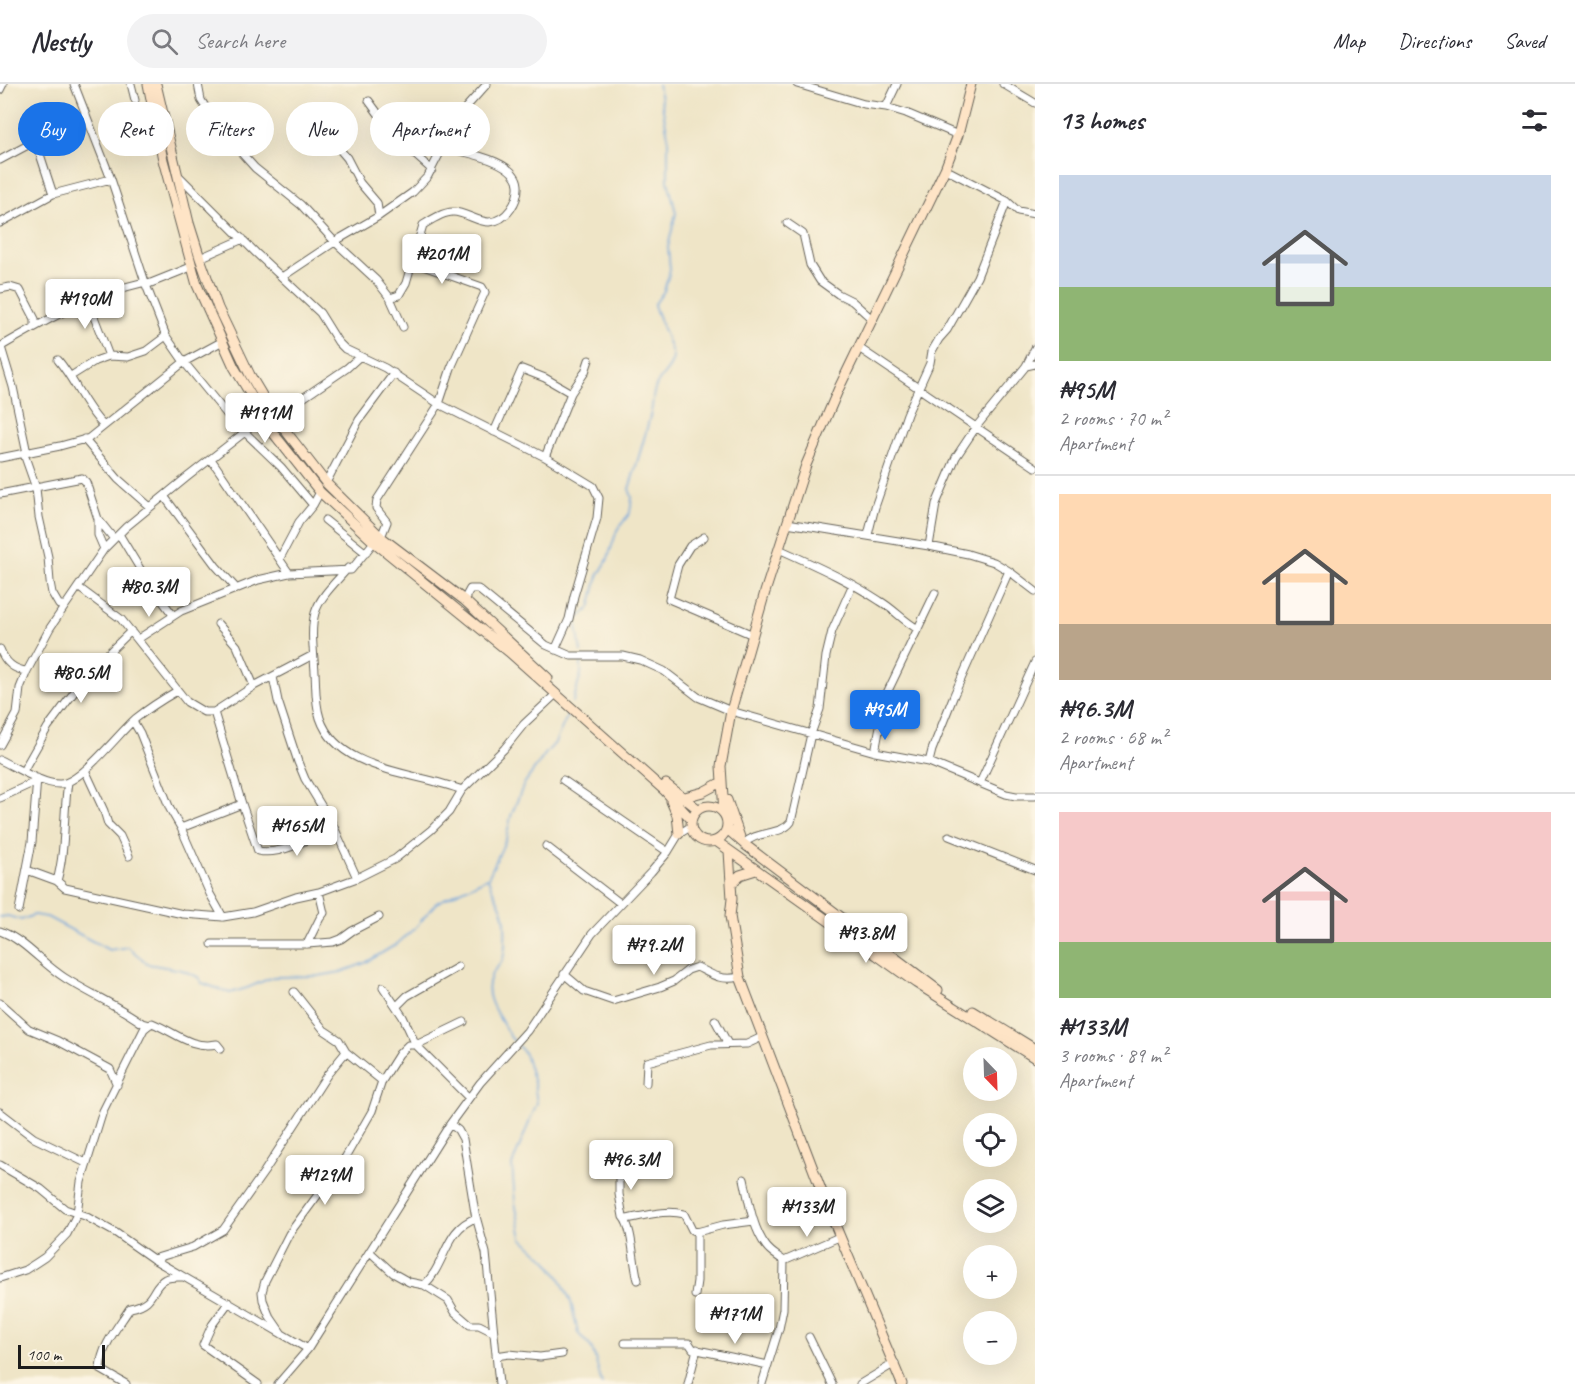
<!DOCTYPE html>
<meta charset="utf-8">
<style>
body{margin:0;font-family:Caveat,sans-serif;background:#f2f2f3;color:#2b2b33;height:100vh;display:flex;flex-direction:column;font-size:22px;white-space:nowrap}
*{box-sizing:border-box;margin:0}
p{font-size:20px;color:#7c7c81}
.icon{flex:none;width:33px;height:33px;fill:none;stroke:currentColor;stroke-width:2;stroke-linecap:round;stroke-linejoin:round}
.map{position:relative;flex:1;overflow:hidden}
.drawer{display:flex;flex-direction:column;background:#fff;width:540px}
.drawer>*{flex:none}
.banner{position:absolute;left:18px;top:18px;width:570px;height:54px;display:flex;gap:12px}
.needle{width:39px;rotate:157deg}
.fabs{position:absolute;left:963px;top:963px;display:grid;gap:12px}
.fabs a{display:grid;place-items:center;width:54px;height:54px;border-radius:50%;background:#fff;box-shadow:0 6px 24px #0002;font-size:30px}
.scale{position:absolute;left:18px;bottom:15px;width:87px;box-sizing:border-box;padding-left:6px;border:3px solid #1c1c1c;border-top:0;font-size:16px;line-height:21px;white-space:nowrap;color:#1c1c1c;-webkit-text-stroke:4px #fcf5e5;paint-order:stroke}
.price{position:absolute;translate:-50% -51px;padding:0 14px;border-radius:6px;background:#fff;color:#222;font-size:20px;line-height:39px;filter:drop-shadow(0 2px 3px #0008)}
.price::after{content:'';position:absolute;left:50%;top:36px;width:18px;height:14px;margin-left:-9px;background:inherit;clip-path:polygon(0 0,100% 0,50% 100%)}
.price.current{background:#1a73e8;color:#fff}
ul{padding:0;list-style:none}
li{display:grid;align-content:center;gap:12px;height:318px;padding:0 24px}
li+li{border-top:2px solid #e1e1e2}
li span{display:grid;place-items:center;height:186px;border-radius:0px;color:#555}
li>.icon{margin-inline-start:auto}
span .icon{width:108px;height:108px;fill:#fffc;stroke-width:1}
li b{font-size:26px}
h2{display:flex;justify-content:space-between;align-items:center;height:72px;padding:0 24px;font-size:26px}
.chip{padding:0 21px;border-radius:27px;background:#fff;box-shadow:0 6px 24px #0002;font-size:21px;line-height:54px}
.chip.current{background:#1a73e8;color:#fff}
header{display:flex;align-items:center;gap:36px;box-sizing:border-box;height:84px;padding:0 30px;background:#fff;border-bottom:2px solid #e1e1e2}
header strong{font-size:28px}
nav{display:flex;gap:33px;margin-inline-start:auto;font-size:21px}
.search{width:420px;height:54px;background:#f2f2f3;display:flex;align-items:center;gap:15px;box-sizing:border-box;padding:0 21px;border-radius:33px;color:#7c7c81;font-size:22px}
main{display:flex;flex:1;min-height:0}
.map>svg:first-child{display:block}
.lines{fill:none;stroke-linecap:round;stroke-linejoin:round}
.stream{stroke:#6ea4dc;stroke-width:1.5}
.street-casing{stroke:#666258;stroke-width:9}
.secondary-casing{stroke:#666258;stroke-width:11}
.street{stroke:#fff;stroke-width:7}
.secondary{stroke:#fee4c6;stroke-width:9}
</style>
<header>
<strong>Nestly</strong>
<div class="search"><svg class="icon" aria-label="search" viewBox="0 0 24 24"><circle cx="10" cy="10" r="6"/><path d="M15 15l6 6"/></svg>Search here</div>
<nav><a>Map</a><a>Directions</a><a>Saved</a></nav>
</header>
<main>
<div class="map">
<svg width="1035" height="1300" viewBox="0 0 1035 1300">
<rect width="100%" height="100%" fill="#fcf5e5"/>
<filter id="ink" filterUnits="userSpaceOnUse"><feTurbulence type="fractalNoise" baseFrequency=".0167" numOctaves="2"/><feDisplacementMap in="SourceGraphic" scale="12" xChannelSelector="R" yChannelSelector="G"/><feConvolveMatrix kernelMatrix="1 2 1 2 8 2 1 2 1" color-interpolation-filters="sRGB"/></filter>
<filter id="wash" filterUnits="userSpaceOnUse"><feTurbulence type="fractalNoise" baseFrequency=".008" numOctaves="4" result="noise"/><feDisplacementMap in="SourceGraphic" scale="24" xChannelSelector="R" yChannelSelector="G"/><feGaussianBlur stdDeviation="1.35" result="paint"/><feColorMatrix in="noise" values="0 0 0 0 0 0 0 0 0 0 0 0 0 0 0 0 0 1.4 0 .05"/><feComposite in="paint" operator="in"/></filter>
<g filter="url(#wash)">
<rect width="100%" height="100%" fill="#efe5c7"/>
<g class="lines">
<path class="stream" d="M581 568 576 536 590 524 598 492 607 477 617 446 630 429 632 413 629 405C637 379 645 354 651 328 653 321 652 313 655 305 658 293 672 286 673 273 673 268 657 231 654 221L664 207 670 186 668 163 676 129 668 97V52L658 0
M573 618 581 590V576
M0 833 8 832 21 836 34 831 47 833 109 866 128 863 148 880 182 886 198 893 202 899 230 909 247 904 273 893 318 892 341 888 365 879 397 860 416 843 436 819 487 794
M515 958C508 952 505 943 500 935 492 922 484 908 491 892 493 886 499 883 502 877 506 870 506 841 504 832 502 820 491 807 488 794L506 755 511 732 524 700 546 669 555 659 569 628
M518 962 524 968 527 976 534 999 537 1019 512 1081 515 1118 522 1154 546 1176 560 1194 571 1218 578 1249 591 1263 594 1270 602 1300"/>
</g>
</g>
<g filter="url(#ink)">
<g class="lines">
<defs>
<path id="street" d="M74 0 111 95 146 201 166 252 184 278 229 333 281 383 313 421
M131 0 135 16
M198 0 201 16 218 43 255 84 301 121 335 158 376 196 390 214 403 243
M797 0 864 20 886 23 906 29 958 51
M1003 0 1035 19
M0 6 3 0
M369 17 396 54 432 86
M886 23 897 0
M329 53 347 74 360 99 377 119 379 132
M36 58 53 110
M0 76 86 30
M945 85 1007 117 1018 127 1035 130
M178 91 256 169 320 229 338 258 345 265 385 284 439 320 545 373 593 402 599 414 597 434 574 512 569 535 555 566
M0 139 53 110 111 95
M787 139 803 150 810 181 820 197 838 210 852 217 873 236
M200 174 243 155
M282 193 339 155 379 132 413 108 428 92 460 30 487 0
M146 201 191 183
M0 205 10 203 20 206 35 235V241
M390 214 399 211 406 199 423 141C431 136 443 128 453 128 465 128 477 138 489 138 507 137 519 117 518 101 516 76 465 69 444 63
M88 217 109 272
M0 263C46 236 92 210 145 198
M1 263 13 303 27 369
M859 264 1035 383
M58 276C75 296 84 322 103 341
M1026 282 1035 280
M71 292 95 277 109 272 128 273 146 267 166 252
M275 333 347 284 359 273
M494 348 522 285 545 294 571 309
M84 355 118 395 150 423
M24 370 36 404 39 433 48 473 50 498 52 509 59 521H65
M545 373 571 309 585 288 589 276
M0 374 60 362 89 354 184 278 221 258
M211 375 289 489
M326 399 359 336 394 289
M0 410 82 394 86 398 98 435V451L104 465
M164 412 216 482 236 504
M98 435 114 455
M325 436 366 469
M787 439 929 462 968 470 994 478 1009 487 1035 507
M119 450 148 498 173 531
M868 451 875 423 907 330 930 279 932 267 939 255 947 246 977 193 1007 117
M381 453 387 438 376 424 377 416 439 320 451 284 485 208 482 203 412 178
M704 453 690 462 678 481 669 515 753 551
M929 462 936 420 956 373 976 343 1026 282 1035 264
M779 465C814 481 848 496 880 517 894 525 903 537 918 545
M280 474 299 438 313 421 320 408
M348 484C337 497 320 512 315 529 310 547 314 570 315 588 316 604 315 619 320 634 338 688 418 688 462 706
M78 503 121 535 187 618 204 628H214L254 602 313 571
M464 516 470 505H478L546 561 571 572H623L640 576 664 587 698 613 731 627 875 668 929 678 1006 710 1016 712H1035
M218 540 237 562 254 602
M138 555 181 527 258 496 289 489 351 486 374 458
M0 565C5 578 13 586 27 587
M273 593 278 617 298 678 305 695 333 741 357 794
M214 628 242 720 258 767C284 772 311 753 333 741
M133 637 140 649 170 725 181 744 210 810 223 833
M0 661 17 630 20 604 27 587 50 544 104 465 126 443 186 394 245 348
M875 668 886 611 935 509
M0 676C15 683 44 701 60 700 81 699 118 650 135 635 149 624 163 615 177 607
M929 678 932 666 954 611 1009 487
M85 686 104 727 108 740 120 752 129 772
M23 687 48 643 90 587 131 547
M563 696 668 768
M980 699 1035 578
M0 714 37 697
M181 744 242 720
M949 752 1035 786
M744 760C756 746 781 752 791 738L811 650 820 625 826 572 832 547 853 500
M546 762 620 819
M27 786 57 797 65 804 183 830 223 833 253 828 296 813 319 808 357 794 395 775 431 746 449 728 462 706 504 665 524 640 556 610
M57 797C66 765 63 731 68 698
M19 826 32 758 37 694
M0 847C25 856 42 880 65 894 90 910 117 921 142 939L149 941 152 939C175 948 190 965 217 960L221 965
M212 860H307L333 858 341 855 352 847 379 833
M307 860 320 834 324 829 319 808
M564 890 584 907 613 917 660 903 674 897 688 886 697 883C713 891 720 897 740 893
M383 903 403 933 416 961 469 1014
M294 908 324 946 339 956 346 968 382 997
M0 919 29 945 58 957 110 985 117 1001
M397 922 407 912 458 883
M715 936 728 960
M646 999 647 978 711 961 747 960 762 953
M0 1028 34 1054 86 1079
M450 1040 458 1046 463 1055 475 1129 486 1169 499 1300
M0 1081 41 1105 65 1125 85 1132 116 1149 153 1175 308 1265
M619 1087V1110L623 1133C633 1144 633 1180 638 1196
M744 1095C749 1117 752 1143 766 1162 771 1169 778 1172 784 1177
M626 1135C645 1132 666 1125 684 1130L692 1146 697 1148
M697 1148 723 1141 754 1137
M370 1168 393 1189 409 1198 424 1201 448 1216 455 1228 470 1241H479L493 1248
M153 1175 193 1163 223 1146 264 1088 327 991 346 968
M784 1177 839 1153
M0 1194 25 1186 36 1179 45 1173 67 1150 77 1130 81 1098 103 1027 144 945 149 941
M424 1201C446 1181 445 1144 476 1134
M695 1211 697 1197V1148
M229 1218 212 1241 203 1261 258 1300
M282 1250 269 1231 263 1216 262 1208 265 1197 289 1150 345 1074 372 1027 382 997 399 970 408 961H416L464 938
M809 1253 832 1300
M625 1259H689L693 1265 768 1281
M496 1272 509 1270 540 1273 562 1270
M126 1300 100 1285C101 1262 118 1243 130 1224 157 1219 150 1203 165 1195 171 1192 179 1193 184 1193
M278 1300 308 1265 450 1040 480 999 527 947 592 850 651 788 668 768 679 750 690 743
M688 1300 697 1265
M762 1300 779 1245 783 1225 784 1177
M860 1300 895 1279"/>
<path id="secondary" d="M148 0 163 76 197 201 234 283 274 350 320 408 374 458 509 568 665 707 691 735
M156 0 189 139 200 174 218 224 250 291 275 333 326 399 381 453 464 516 548 594
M666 700 698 725
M681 714 703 708 718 700
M727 716 741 756
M671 717 677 731 679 750
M691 740a18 18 0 1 1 36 0a18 18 0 1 1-36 0Z
M724 729 721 682 731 627 765 508 806 381 839 304 945 85 958 51 971 0
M727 745 744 760 938 906
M716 757 916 899 1035 974
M729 767 732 815 730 832 740 893 828 1124 902 1300
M731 800 740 791 756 786
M973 927 1035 965"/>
</defs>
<use href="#street" class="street-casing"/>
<use href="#secondary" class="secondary-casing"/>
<use href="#street" class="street"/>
<use href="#secondary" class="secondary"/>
</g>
</g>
</svg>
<div class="fabs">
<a><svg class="needle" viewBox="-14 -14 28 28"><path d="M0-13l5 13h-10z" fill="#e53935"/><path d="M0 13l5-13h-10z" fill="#7c7c81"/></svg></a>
<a><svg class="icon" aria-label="locate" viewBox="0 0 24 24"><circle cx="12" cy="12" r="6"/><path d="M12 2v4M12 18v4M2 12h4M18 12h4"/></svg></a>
<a><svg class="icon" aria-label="layers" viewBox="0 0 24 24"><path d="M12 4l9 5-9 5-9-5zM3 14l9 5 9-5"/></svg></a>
<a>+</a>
<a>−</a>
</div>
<div class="scale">100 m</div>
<b class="price" style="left:442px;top:201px">₦201M</b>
<b class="price" style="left:85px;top:246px">₦190M</b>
<b class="price" style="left:265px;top:360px">₦191M</b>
<b class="price" style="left:149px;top:534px">₦80.3M</b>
<b class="price" style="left:81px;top:620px">₦80.5M</b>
<b class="price current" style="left:885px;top:657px">₦95M</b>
<b class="price" style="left:297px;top:773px">₦165M</b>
<b class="price" style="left:866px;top:880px">₦93.8M</b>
<b class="price" style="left:654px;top:892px">₦79.2M</b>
<b class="price" style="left:631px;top:1107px">₦96.3M</b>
<b class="price" style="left:325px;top:1122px">₦129M</b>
<b class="price" style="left:807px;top:1154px">₦133M</b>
<b class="price" style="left:735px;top:1261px">₦171M</b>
<div class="banner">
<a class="chip current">Buy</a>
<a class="chip">Rent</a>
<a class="chip">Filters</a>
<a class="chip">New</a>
<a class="chip">Apartment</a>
</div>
</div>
<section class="drawer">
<h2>13 homes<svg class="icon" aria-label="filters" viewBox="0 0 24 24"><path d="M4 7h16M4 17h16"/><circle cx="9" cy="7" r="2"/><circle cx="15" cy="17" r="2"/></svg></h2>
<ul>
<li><span style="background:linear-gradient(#c9d6e8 60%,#8fb573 0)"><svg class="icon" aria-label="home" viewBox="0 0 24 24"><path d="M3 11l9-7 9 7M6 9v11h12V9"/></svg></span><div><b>₦95M</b><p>2 rooms · 70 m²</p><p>Apartment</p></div></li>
<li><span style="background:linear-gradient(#ffd9b3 70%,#b9a48a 0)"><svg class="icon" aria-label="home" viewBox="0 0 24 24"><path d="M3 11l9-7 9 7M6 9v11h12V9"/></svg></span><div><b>₦96.3M</b><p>2 rooms · 68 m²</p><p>Apartment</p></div></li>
<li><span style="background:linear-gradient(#f6c9c9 70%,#8fb573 0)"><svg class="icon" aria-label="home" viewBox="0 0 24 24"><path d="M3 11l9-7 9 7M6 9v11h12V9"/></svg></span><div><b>₦133M</b><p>3 rooms · 89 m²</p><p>Apartment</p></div></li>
</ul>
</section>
</main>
